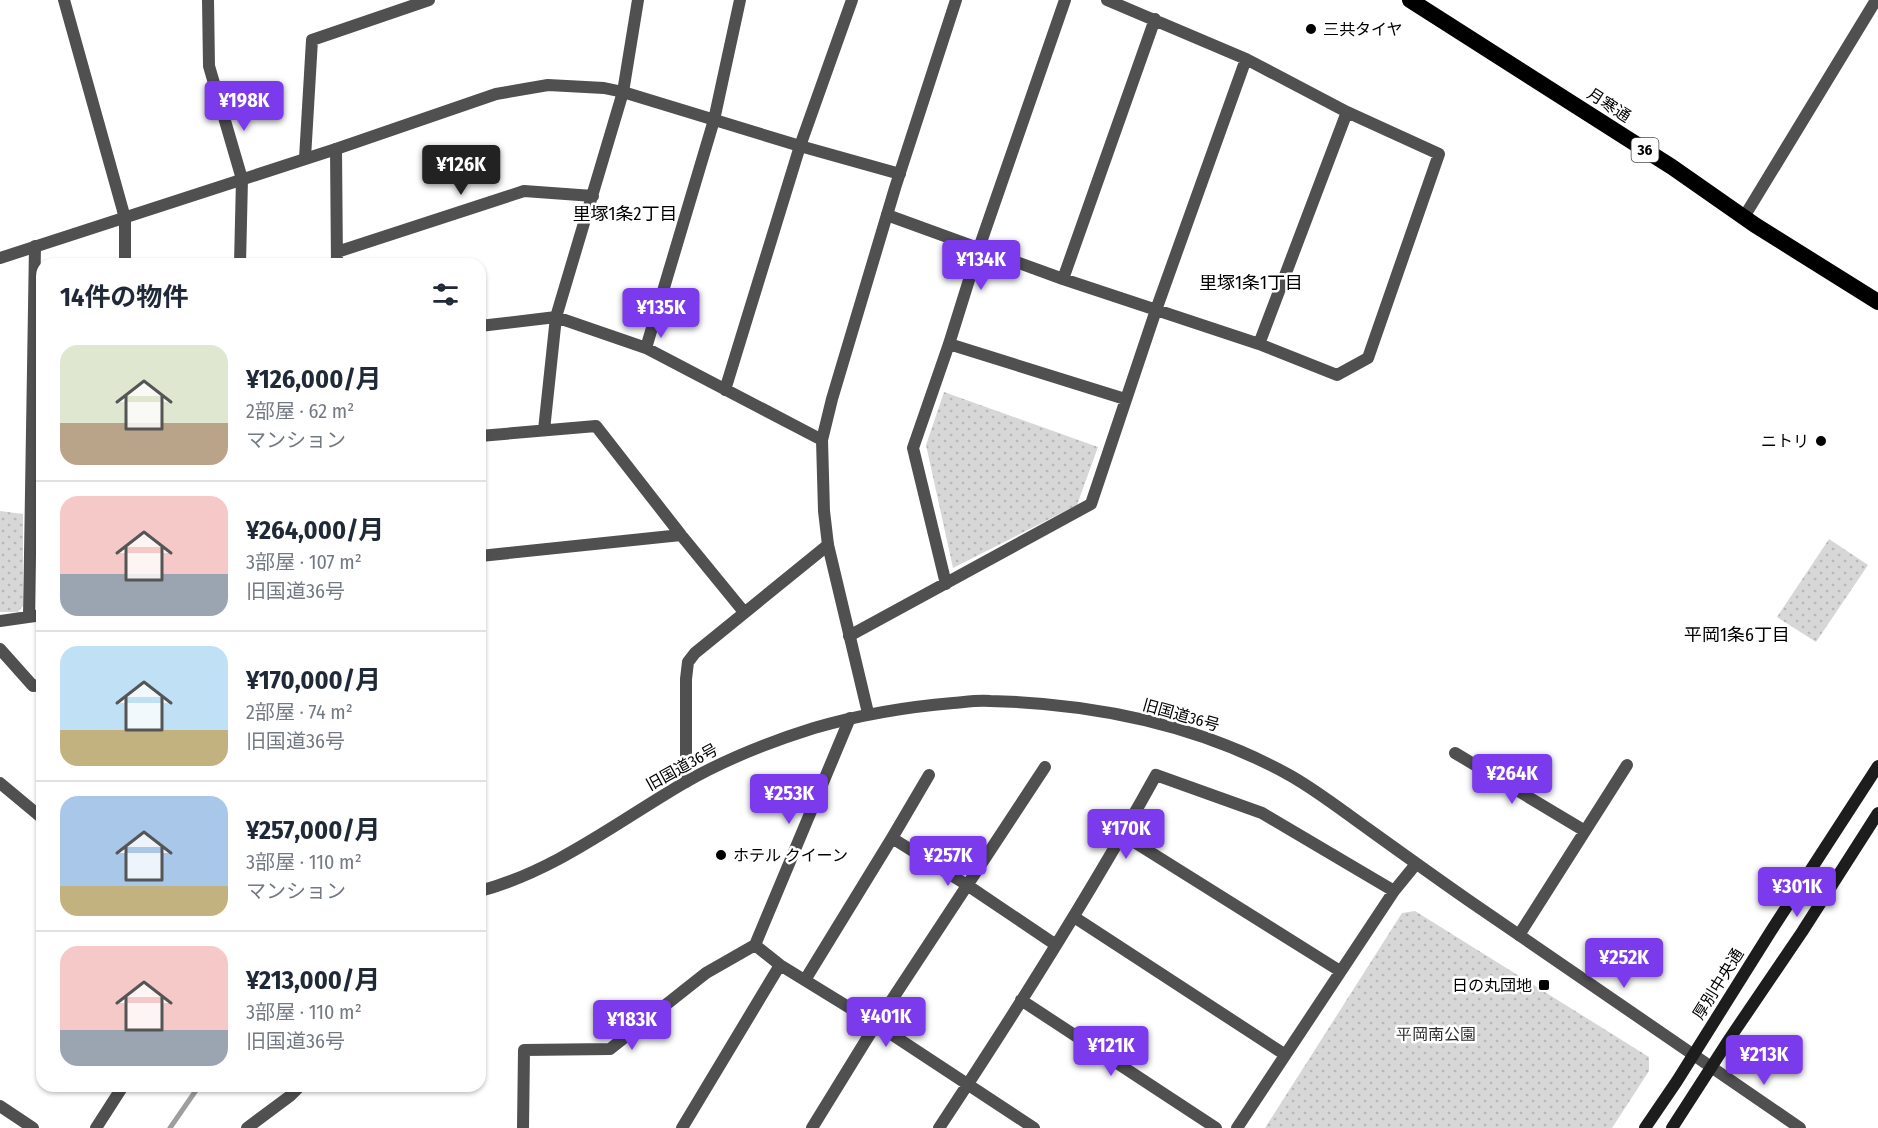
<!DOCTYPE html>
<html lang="ja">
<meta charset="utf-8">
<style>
body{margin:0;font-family:"Fira Sans Condensed","Noto Sans JP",sans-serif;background:#f6f6f7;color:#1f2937;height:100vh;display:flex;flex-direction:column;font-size:22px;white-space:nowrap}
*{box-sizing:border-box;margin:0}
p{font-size:20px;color:#747a83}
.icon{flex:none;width:33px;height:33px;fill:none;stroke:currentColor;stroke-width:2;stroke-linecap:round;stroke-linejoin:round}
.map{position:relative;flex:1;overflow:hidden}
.side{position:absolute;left:36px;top:258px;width:450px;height:834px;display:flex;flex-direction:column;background:#fff;border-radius:18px;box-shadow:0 2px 4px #0004}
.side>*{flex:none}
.price{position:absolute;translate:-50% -51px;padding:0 14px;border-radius:6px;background:#7c3aed;color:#fff;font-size:20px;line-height:39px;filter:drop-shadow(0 2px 3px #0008)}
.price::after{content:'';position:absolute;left:50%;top:36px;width:18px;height:14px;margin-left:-9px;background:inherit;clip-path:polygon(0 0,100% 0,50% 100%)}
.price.active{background:#222;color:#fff}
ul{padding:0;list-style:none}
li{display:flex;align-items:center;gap:18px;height:150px;padding:0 24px}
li+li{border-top:2px solid #e0e1e3}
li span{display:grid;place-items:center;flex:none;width:168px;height:120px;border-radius:18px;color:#555}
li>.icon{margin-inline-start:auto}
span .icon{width:72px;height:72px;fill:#fffc;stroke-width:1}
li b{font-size:26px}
h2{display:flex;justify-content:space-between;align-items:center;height:72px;padding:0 24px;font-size:26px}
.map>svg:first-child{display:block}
.park{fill:url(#park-dots)}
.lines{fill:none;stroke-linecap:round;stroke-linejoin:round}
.stream{stroke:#9e9e9e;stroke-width:5}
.minor{stroke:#505050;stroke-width:12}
.tertiary{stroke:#505050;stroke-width:12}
.secondary{stroke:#1d1d1d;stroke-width:12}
.trunk{stroke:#000;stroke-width:16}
.poi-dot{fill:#000;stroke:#fff;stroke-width:2}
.labels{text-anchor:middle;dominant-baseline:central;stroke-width:5;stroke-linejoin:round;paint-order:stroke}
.shield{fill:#fff;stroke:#4c4c4c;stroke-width:1.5}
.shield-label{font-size:15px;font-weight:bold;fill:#000}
.poi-label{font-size:16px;fill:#000;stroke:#fff;text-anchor:start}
.street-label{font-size:16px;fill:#000;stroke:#fff}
.park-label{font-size:16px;fill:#2e2e2e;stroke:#fff}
.neighbourhood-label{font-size:18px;fill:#000;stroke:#fff}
</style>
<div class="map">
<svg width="1878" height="1128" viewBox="0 0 1878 1128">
<defs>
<pattern id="park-dots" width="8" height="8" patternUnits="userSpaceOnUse" patternTransform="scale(1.5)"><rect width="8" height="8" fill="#d7d7d7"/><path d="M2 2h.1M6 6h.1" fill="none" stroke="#b7b7b7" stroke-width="1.8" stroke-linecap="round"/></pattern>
</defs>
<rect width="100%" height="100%" fill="#fff"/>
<path class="park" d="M944 392 1098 447 1077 505 953 568 926 445Z
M0 511 23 514V606L18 612H0Z
M1829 539 1868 565 1816 642 1777 617Z
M1415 911 1649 1057V1071L1612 1128H1265L1402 913Z"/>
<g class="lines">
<path class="stream" d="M170 1128 199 1086"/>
<path class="minor" d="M64 0 125 218V264
M208 0 209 66 242 179 240 264
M336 149 337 264
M305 158 312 40 429 0
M887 215 1063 279 1259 344 1337 375 1368 358 1439 154 1347 112 1246 59 1107 0
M1744 217 1876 0
M337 252 524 191 593 196
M1063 279 1155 19
M480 326 556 317 646 348 822 440
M949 344 1125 399
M1259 344 1347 112
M646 348 714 120 740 0
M725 390 800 146 852 0
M544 430 556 317 623 92 638 0
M480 436 596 426 681 535 744 612
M480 556 681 535
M946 584 913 448 949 344 979 248 1065 0
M29 616 35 246
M0 621 42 615
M849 636 1091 504 1156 310 1246 59
M0 649 33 686 42 685
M1455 753 1585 831
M686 782V679L688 662 695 653 828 545
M1123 835 1340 971
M892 838 967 885 1056 945
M1074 917 1284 1054
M1519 935 1627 765
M755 945 780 965 876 1024 1034 1128
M755 945 850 718
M805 980 892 838 929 775
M1021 1000 1216 1128
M0 1106 33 1128
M96 1128 123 1086
M247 1128 290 1096 300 1086
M523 1128 524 1050 610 1049 706 973 755 945
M682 1128 780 965
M812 1128 876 1024 1045 767
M939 1128C1015 1013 1089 896 1156 775L1262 813 1394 891
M1237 1128 1394 891 1416 864"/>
<path class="tertiary" d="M0 258 336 149 496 94 548 85 604 88 623 92 800 146 900 174
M868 713 828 545 824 511 822 440 832 399 895 188 956 0
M0 783 42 818
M480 891C555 871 617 822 684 783 724 760 769 742 814 728 859 715 905 707 953 703 965 702 978 700 990 701 1093 703 1200 725 1291 776 1319 792 1344 812 1371 831 1403 854 1435 877 1468 900 1579 976 1689 1053 1800 1128"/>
<path class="secondary" d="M1645 1128 1677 1081 1771 931 1878 766
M1672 1128 1730 1038 1802 932 1878 813"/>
<path class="trunk" d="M1410 0 1672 167 1755 225 1878 302"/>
</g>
<g class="poi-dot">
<circle cx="1311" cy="29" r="6"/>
<circle cx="1821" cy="441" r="6"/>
<circle cx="721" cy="855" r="6"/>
<rect x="1538" y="979" width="12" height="12" rx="3"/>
</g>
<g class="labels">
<rect class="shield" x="1631.5" y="138" width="27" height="24" rx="4.5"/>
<g class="shield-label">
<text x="1645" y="150">36</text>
</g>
<g class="poi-label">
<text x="1323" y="29">三共タイヤ</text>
<text x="1809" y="441" text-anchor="end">ニトリ</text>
<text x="733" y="855">ホテル クイーン</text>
<text x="1532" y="985" text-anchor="end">日の丸団地</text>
</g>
<g class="street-label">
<text transform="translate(1609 105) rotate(33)">月寒通</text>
<text transform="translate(1181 715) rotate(16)">旧国道36号</text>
<text transform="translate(682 767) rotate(-29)">旧国道36号</text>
<text transform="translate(1718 984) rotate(-58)">厚別中央通</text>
</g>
<g class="park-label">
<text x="1436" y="1034">平岡南公園</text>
</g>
<g class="neighbourhood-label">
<text x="625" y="214">里塚1条2丁目</text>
<text x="1251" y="283">里塚1条1丁目</text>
<text x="1737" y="635">平岡1条6丁目</text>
</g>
</g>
</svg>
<b class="price" style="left:244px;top:132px">¥198K</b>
<b class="price active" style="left:461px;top:196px">¥126K</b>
<b class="price" style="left:981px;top:291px">¥134K</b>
<b class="price" style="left:661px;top:339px">¥135K</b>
<b class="price" style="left:1512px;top:805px">¥264K</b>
<b class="price" style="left:789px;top:825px">¥253K</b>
<b class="price" style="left:1126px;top:860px">¥170K</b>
<b class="price" style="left:948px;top:887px">¥257K</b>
<b class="price" style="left:1797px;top:918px">¥301K</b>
<b class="price" style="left:1624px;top:989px">¥252K</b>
<b class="price" style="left:886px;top:1048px">¥401K</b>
<b class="price" style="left:632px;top:1051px">¥183K</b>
<b class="price" style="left:1111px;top:1077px">¥121K</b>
<b class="price" style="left:1764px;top:1086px">¥213K</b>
<section class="side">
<h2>14件の物件<svg class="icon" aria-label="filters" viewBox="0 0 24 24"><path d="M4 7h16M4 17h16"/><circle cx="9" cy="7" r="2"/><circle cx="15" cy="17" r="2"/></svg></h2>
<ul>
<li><span style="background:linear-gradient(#dfe7d0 65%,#b9a48a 0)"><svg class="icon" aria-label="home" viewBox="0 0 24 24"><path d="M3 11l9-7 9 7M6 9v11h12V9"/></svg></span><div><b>¥126,000/月</b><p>2部屋 · 62 m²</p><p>マンション</p></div></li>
<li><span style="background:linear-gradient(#f6c9c9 65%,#9aa5b1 0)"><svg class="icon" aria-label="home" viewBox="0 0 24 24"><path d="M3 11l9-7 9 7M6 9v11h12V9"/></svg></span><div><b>¥264,000/月</b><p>3部屋 · 107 m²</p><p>旧国道36号</p></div></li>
<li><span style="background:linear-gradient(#bfe0f5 70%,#c2b280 0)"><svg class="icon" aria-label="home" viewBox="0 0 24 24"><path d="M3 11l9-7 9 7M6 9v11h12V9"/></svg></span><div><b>¥170,000/月</b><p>2部屋 · 74 m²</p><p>旧国道36号</p></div></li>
<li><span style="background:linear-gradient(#a9c7e8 75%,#c2b280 0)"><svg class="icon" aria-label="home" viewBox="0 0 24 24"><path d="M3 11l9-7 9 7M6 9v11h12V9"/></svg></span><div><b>¥257,000/月</b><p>3部屋 · 110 m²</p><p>マンション</p></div></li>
<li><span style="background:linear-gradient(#f6c9c9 70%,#9aa5b1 0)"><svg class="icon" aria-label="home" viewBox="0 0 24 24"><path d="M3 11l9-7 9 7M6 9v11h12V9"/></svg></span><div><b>¥213,000/月</b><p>3部屋 · 110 m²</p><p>旧国道36号</p></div></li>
</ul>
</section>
</div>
